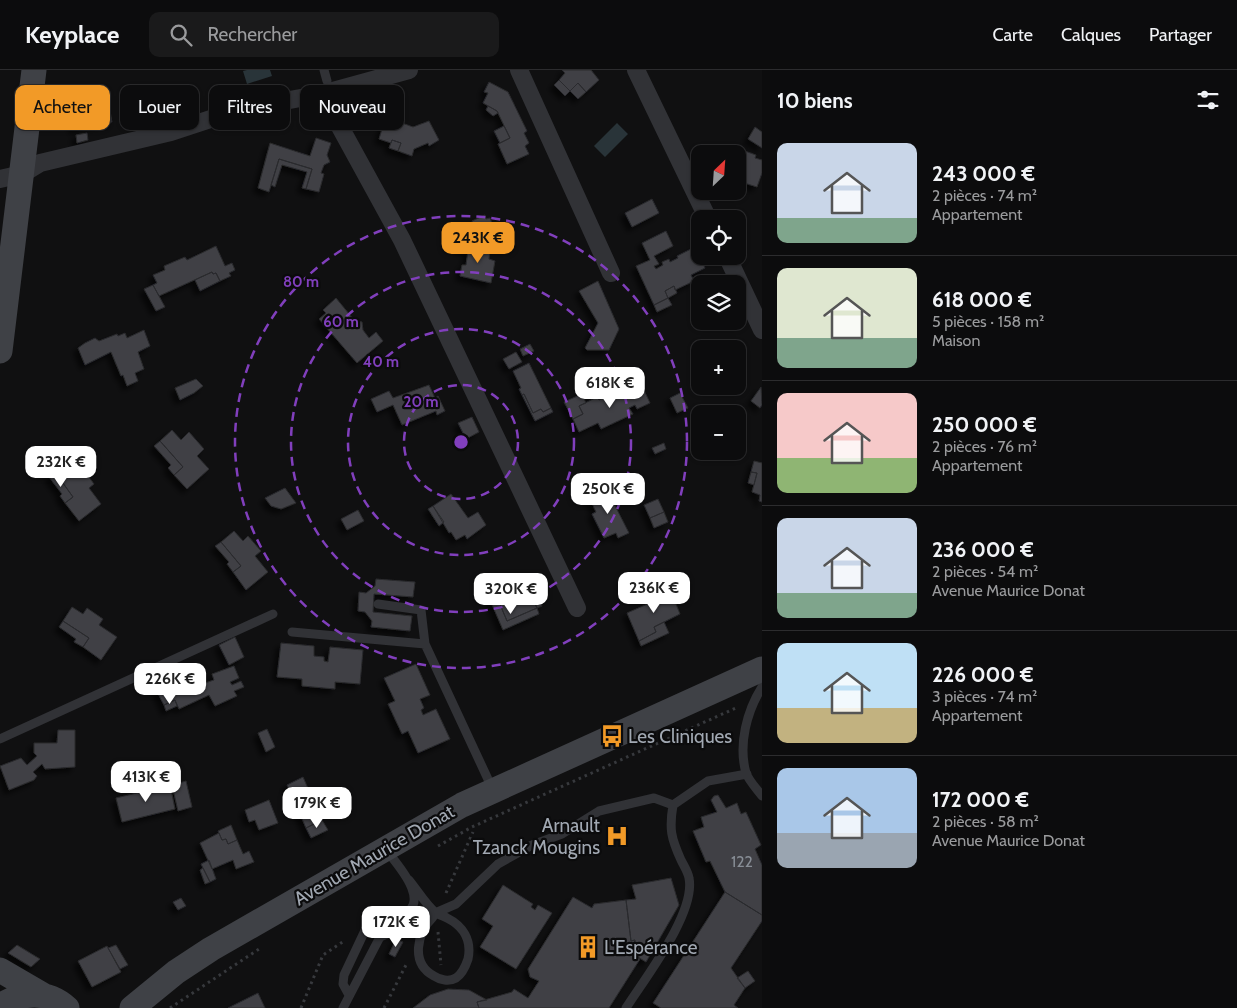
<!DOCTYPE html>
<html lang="fr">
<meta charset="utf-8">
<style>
body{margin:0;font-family:Cabin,sans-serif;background:#1a1a1b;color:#f1f3f6;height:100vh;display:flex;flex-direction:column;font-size:19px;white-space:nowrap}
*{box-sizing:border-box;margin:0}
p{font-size:16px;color:#9a9b9d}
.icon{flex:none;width:28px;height:28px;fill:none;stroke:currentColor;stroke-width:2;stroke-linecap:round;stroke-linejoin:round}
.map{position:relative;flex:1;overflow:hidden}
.side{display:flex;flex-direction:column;background:#0c0c0d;width:475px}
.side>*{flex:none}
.guide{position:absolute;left:15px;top:15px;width:475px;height:45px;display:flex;gap:10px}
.needle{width:32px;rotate:25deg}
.buttons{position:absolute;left:691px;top:75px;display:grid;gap:10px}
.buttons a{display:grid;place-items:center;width:55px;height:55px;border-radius:10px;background:#0c0c0d;box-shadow:0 1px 4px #0004,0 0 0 1px #2c2c2e;font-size:25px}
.price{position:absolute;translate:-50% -42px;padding:0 11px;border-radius:10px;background:#fff;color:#222;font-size:16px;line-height:32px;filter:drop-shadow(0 1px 2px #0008)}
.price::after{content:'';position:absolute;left:50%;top:30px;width:15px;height:11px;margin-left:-8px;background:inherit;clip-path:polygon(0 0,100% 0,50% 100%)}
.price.current{background:#f29a27;color:#111}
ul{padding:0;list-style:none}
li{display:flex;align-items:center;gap:15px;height:125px;padding:0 15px}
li+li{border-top:1px solid #2c2c2e}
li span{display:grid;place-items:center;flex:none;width:140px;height:100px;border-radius:10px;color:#555}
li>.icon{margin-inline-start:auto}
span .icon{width:60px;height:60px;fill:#fffc;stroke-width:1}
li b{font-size:21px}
h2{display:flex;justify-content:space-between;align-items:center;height:60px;padding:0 15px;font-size:21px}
.pill{padding:0 18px;border-radius:10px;background:#0c0c0d;box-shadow:0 1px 4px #0004,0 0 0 1px #2c2c2e;font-size:18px;line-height:45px}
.pill.current{background:#f29a27;color:#111}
header{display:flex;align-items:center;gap:30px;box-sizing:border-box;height:70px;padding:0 25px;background:#0c0c0d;border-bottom:1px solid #2c2c2e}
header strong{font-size:24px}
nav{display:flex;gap:28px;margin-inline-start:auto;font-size:18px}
.search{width:350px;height:45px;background:#1a1a1b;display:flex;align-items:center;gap:12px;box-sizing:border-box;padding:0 18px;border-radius:10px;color:#9a9b9d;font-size:19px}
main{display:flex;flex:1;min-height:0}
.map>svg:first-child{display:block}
.water{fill:#293439}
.building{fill:#3f4044;stroke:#2a2a2d;filter:url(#shadow)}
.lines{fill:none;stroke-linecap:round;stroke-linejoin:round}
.path{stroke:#37393d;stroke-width:3;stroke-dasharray:2.5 4;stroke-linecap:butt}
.lane{stroke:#313236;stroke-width:9}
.street{stroke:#313236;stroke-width:18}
.secondary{stroke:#3f4146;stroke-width:25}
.ring{fill:none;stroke:#813fbd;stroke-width:2.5;stroke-dasharray:9 6}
.labels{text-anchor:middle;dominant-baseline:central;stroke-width:4.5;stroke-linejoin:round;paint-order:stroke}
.number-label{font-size:16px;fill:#888e96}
.poi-label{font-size:19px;fill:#a1a8b2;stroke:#0b0b0c;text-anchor:start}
.street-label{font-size:19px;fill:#a1a8b2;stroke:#0b0b0c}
.centre{fill:#813fbd;stroke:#0b0b0c;stroke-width:2.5}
.ring-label{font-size:15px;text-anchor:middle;font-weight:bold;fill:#813fbd;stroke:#0b0b0c;stroke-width:4.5;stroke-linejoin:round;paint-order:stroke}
</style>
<header>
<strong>Keyplace</strong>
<div class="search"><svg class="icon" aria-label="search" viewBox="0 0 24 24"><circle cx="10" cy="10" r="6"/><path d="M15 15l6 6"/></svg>Rechercher</div>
<nav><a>Carte</a><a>Calques</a><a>Partager</a></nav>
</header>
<main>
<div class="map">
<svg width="762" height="938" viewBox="0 0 762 938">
<defs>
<filter id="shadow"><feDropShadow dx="-4.5" dy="4.5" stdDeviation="2.5" flood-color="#0009"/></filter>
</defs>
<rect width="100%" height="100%" fill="#101011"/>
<path class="water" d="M247 0H270L272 6 247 14 243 1Z
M617 53 628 64 605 87 594 76Z"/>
<path class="building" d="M562 0H591L599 10 586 22 578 13 570 21 559 10 565 3Z
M559 10 570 21 565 26 554 15Z
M489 12 508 22 527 61 524 63 529 73 525 76 529 84 507 94 498 74 510 68 497 41 483 33 488 23 484 22Z
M578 13 586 22 578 29 570 21Z
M95 23 108 30 112 52 103 53 99 31 79 36 77 27Z
M196 28 198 37 189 39 187 31Z
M99 31 103 53 74 59 68 38Z
M488 36 497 41 498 43 493 46 486 40Z
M387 43 404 49 402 53 413 57 429 51 439 70 429 76 428 73 414 79 412 86 398 81 401 73 392 70 391 73 379 69Z
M504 56 510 68 500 73 494 61Z
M755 57 762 62V78L748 69Z
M87 63 88 70 77 73 76 65Z
M316 68 331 73 327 85 330 92 324 95 321 103 324 104 319 122 306 119 312 99 279 89 269 122 258 118 270 73 310 86Z
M392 70 401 73 398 81 389 78Z
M724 78H742V80L756 85 755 88 762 90V103L757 117 738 111V84H724Z
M279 89 312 99 306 119 302 118 307 102 282 95 275 117 271 115Z
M652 129 659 143 632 157 625 143Z
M485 145 486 149 490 148 495 161 478 167 472 151Z
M666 161 673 176 654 186 659 194 654 196 656 199 663 195 662 192 669 189 670 192 678 188 677 186 695 177 705 198 691 205 694 211 675 220 674 216 665 221 668 228 654 235 636 196 650 190 642 173Z
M461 174 490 180 489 189 495 191 491 213 460 206 462 195H466L468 181 460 179Z
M216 176 225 196 232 193 235 200 229 203 231 206 220 211 216 203 213 204 212 202 159 226 153 215 157 213 153 205 165 200 164 196 185 187 187 190Z
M212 202 213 204 216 203 220 211 200 221 195 210Z
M598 211 619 259 609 280H587L585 278 598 253 579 221Z
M153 215 165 237 156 241 144 219Z
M674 216 677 223 668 228 665 221Z
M336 228 354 250 362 252 363 260 369 268 376 262 383 271 357 293 319 249 326 243 323 240Z
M668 228 672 235 657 242 654 235Z
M144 260 150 276 138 282 144 299 135 303 138 311 127 316 123 305 121 306 111 282 85 295 78 278 85 273 95 268 99 271 117 264 118 266 125 263 127 268Z
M530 274 534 281 523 286 520 279Z
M516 282 522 292 509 299 503 289Z
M529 293 551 338 543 342 541 339 533 343 524 324 522 325 519 319 521 318 513 301Z
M196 309 203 316 194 323 180 330 175 318Z
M429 315 435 328 438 326 445 341 437 345 436 341 402 355 393 335 377 342 371 329 389 321 393 328Z
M761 317 762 335 760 338 751 331Z
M643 318 650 333 637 339 635 335 629 338 633 344 601 359 598 353 579 362 573 349 583 344 579 336 597 327 599 330 623 320 626 326Z
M680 323 688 338 677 343 670 328Z
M524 324 533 343 541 339 543 342 551 338 553 342 535 351 522 325Z
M582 324 586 333 579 336 583 344 573 349 564 332Z
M472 347 479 362 466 369 458 353Z
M172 360 181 370 189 362 204 379 197 386 209 399 187 419 174 405 183 397 160 371Z
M160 371 183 397 174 405 168 398 171 395 154 376Z
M664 373 666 379 655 384 652 378Z
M754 391 762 393V432L759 431 760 425 752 422 757 403 751 402Z
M68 393 76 403 83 399 94 414 89 418 101 434 79 451 65 433 73 427 55 402Z
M55 402 73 427 65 433 60 426 62 424 49 407Z
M751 402 757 403 754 415 748 413Z
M285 418 296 433 281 439 271 436 265 428Z
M606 418 629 463 618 468 616 463 604 468 592 444 596 442 589 427Z
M451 424 468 448 478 442 486 455 467 469 465 465 456 470 451 462 449 463 433 436Z
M658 429 664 442 650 448 644 435Z
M433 436 444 452 439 456 428 439Z
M358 440 364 451 347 460 341 449Z
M664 442 668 452 654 458 650 448Z
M234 461 243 471 248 466 261 481 255 486 268 502 246 520 233 502 241 496 221 472Z
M221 472 241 496 233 502 227 494 229 492 215 476Z
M376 509 415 512 413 527 374 524 373 542 412 546 410 561 371 557 372 551 365 542 358 541 359 522 366 523 375 516Z
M531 511 536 523 531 525 537 538 507 551 497 527Z
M672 518 679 532 676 534 680 544 654 557 656 562 639 571 627 543 652 532 651 528Z
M536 523 542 536 537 538 531 525Z
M497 527 507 551 537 538 539 544 503 560 490 530Z
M72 537 83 544 87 538 103 549 99 555 117 567 101 590 83 577 89 568 63 551Z
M63 551 89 568 83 577 74 572 76 569 59 557Z
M664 552 669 563 641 576 639 571 656 562 654 557Z
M235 567 244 587 229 595 219 575Z
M281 573 314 576V586L324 587V591L328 592 330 577 363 580 360 614 335 612V619L302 616V609L277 607Z
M416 594 430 625 420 629 424 638 421 640 423 645 436 639 450 669 418 683 408 661 402 664 388 634 395 631 384 608Z
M234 596 239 608 230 612 232 615 241 611 244 617 234 621 237 626 215 636 209 625 179 639 175 630 164 635 157 622 188 608 190 611 200 607 205 613 214 610 212 604Z
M175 630 177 636 166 641 164 635Z
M267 659 275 677 266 682 258 663Z
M58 660H75V697L45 699 42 694 33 702 37 706 34 710 9 720 0 696 21 688 27 695 37 686 34 683V673H57Z
M303 707 322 750 306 758 287 715Z
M186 711 192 737 178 741 172 715Z
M170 715 175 739 122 752 116 728Z
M718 725 726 738 737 733 741 744 746 742 761 775 755 779 762 795V845L725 822 710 791 706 792 693 761 704 757 701 747 717 742 711 730 714 726Z
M269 730 278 753 259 760 255 750 249 752 245 740Z
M322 750 328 760 311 768 306 758Z
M231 755 237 770 228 774 226 769 222 770 218 761Z
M219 763 222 770 226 769 228 774 237 770 243 784 249 781 254 792 236 799 233 790 212 799 200 773Z
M209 790 216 809 210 812 201 794Z
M203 798 210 812 205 814 200 800Z
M671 808 679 835 646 892 633 884 635 870 631 871 626 830 636 829 632 815Z
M503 815 533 834 531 837 535 840 538 835 552 843 516 899 480 877 493 856 482 849Z
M725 822 762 845V851L731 898 745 918 734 935 738 938H661L653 933Z
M573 827 592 838 594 834 626 830 631 871 635 870 633 884 640 889 609 938H479L477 932 512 922 514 919 528 928 539 911 530 907 528 899Z
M181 828 186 836 178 840 173 832Z
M396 869 403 872 395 887 389 884Z
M17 875 40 889 31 897 8 883Z
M116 875 128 895 120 899 108 878Z
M107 876 121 902 92 917 78 891Z
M748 901 755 911 745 918 737 908Z
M448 919 469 920 487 930 477 932 479 938H413L430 925Z
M258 923 265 938H228Z"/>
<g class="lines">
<path class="path" d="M438 776 472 757 738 637
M446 823 473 762
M438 862 441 895
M170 938 259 879
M301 938 323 885 344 871
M384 938 407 893"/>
<path class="lane" d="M324 0 327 11
M378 534 421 540 425 574
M292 562 425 574 493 720
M762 617C747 641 738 674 746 703 749 711 757 719 762 726
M0 669 273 544
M409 810C418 821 426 835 436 843 439 845 444 846 447 848 463 856 472 870 468 889 466 895 462 904 456 908 449 912 440 910 434 906 410 893 417 863 433 847
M349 925 343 914 344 905 369 852C379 846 389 849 399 846 435 835 397 794 386 780
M343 938 380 867 456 834 498 794 532 775 562 764 599 741 654 728 673 735 708 711 747 704
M626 938C645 908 696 843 689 808 688 802 684 796 681 790 671 768 669 759 673 735"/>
<path class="street" d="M519 0 611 203
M636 0 708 149
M322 24 402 170 577 538
M0 109 22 104 40 93 171 62 241 39 322 24 409 0
M727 186 762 260"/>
<path class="secondary" d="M0 281 34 0
M0 900 43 925
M0 936C22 922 47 920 67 938
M132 938 176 902 211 879 462 735 762 599"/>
</g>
<g class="ring">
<circle cx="461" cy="372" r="57"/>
<circle cx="461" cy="372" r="113"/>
<circle cx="461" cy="372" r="170"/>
<circle cx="461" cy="372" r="226"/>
</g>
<defs>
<symbol id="bus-bare" viewBox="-9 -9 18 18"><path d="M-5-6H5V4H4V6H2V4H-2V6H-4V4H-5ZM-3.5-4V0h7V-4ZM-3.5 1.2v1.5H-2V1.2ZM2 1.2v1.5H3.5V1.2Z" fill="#f29a27" stroke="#0b0b0c" stroke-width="2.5" paint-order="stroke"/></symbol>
<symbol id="hospital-bare" viewBox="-9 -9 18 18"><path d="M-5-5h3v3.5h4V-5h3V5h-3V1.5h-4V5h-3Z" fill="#f29a27" stroke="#0b0b0c" stroke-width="2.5" paint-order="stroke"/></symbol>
<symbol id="building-bare" viewBox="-9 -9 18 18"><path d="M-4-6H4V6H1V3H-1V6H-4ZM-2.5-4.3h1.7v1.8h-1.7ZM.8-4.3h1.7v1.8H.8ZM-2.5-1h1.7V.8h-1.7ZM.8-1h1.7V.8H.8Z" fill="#f29a27" stroke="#0b0b0c" stroke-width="2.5" paint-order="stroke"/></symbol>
</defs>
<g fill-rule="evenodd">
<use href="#bus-bare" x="596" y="650" width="32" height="32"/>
<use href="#hospital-bare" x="601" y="750" width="32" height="32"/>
<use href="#building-bare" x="572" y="861" width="32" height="32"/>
</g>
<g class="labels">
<g class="number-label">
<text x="742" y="791">122</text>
</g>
<g class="poi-label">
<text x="628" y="666">Les Cliniques</text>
<text x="600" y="755" text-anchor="end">Arnault<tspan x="600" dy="22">Tzanck Mougins</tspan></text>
<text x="604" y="877">L'Espérance</text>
</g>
<g class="street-label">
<text transform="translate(374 785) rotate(-30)">Avenue Maurice Donat</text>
</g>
</g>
<circle cx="461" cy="372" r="8" class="centre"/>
<g class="ring-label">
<text x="301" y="217">80 m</text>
<text x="341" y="257">60 m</text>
<text x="381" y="297">40 m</text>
<text x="421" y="337">20 m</text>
</g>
</svg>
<div class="buttons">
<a><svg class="needle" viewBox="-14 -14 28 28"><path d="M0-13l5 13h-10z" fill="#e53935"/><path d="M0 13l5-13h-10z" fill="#9a9b9d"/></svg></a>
<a><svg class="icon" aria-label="locate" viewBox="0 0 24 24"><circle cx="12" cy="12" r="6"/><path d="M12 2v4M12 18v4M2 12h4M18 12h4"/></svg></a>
<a><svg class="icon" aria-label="layers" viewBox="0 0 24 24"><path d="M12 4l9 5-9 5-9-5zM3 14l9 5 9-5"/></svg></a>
<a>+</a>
<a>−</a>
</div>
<b class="price current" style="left:478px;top:194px">243K €</b>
<b class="price" style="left:610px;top:339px">618K €</b>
<b class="price" style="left:61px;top:418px">232K €</b>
<b class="price" style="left:608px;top:445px">250K €</b>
<b class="price" style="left:654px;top:544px">236K €</b>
<b class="price" style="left:511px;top:545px">320K €</b>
<b class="price" style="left:170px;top:635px">226K €</b>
<b class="price" style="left:146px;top:733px">413K €</b>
<b class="price" style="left:317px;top:759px">179K €</b>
<b class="price" style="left:396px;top:878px">172K €</b>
<div class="guide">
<a class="pill current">Acheter</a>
<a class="pill">Louer</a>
<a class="pill">Filtres</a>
<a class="pill">Nouveau</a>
</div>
</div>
<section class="side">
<h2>10 biens<svg class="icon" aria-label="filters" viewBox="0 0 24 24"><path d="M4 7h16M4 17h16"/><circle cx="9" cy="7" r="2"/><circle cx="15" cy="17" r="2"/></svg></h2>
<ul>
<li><span style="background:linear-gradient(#c9d6e8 75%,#7fa58c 0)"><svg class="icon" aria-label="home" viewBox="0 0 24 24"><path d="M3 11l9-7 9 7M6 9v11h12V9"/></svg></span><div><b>243 000 €</b><p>2 pièces · 74 m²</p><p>Appartement</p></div></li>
<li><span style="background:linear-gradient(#dfe7d0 70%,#7fa58c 0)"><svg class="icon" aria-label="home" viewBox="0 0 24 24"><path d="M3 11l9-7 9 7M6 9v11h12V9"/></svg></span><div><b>618 000 €</b><p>5 pièces · 158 m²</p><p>Maison</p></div></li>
<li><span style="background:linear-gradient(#f6c9c9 65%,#8fb573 0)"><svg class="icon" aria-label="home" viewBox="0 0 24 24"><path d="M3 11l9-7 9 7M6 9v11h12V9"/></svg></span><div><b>250 000 €</b><p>2 pièces · 76 m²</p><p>Appartement</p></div></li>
<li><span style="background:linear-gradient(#c9d6e8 75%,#7fa58c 0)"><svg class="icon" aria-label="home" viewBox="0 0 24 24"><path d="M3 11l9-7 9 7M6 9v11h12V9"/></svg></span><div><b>236 000 €</b><p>2 pièces · 54 m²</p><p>Avenue Maurice Donat</p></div></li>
<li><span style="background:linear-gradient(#bfe0f5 65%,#c2b280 0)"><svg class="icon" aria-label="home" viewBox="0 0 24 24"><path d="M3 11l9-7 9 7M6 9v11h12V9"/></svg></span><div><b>226 000 €</b><p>3 pièces · 74 m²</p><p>Appartement</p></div></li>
<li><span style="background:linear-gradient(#a9c7e8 65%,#9aa5b1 0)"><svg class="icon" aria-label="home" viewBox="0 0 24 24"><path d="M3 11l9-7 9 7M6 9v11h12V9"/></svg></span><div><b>172 000 €</b><p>2 pièces · 58 m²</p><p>Avenue Maurice Donat</p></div></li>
</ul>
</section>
</main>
